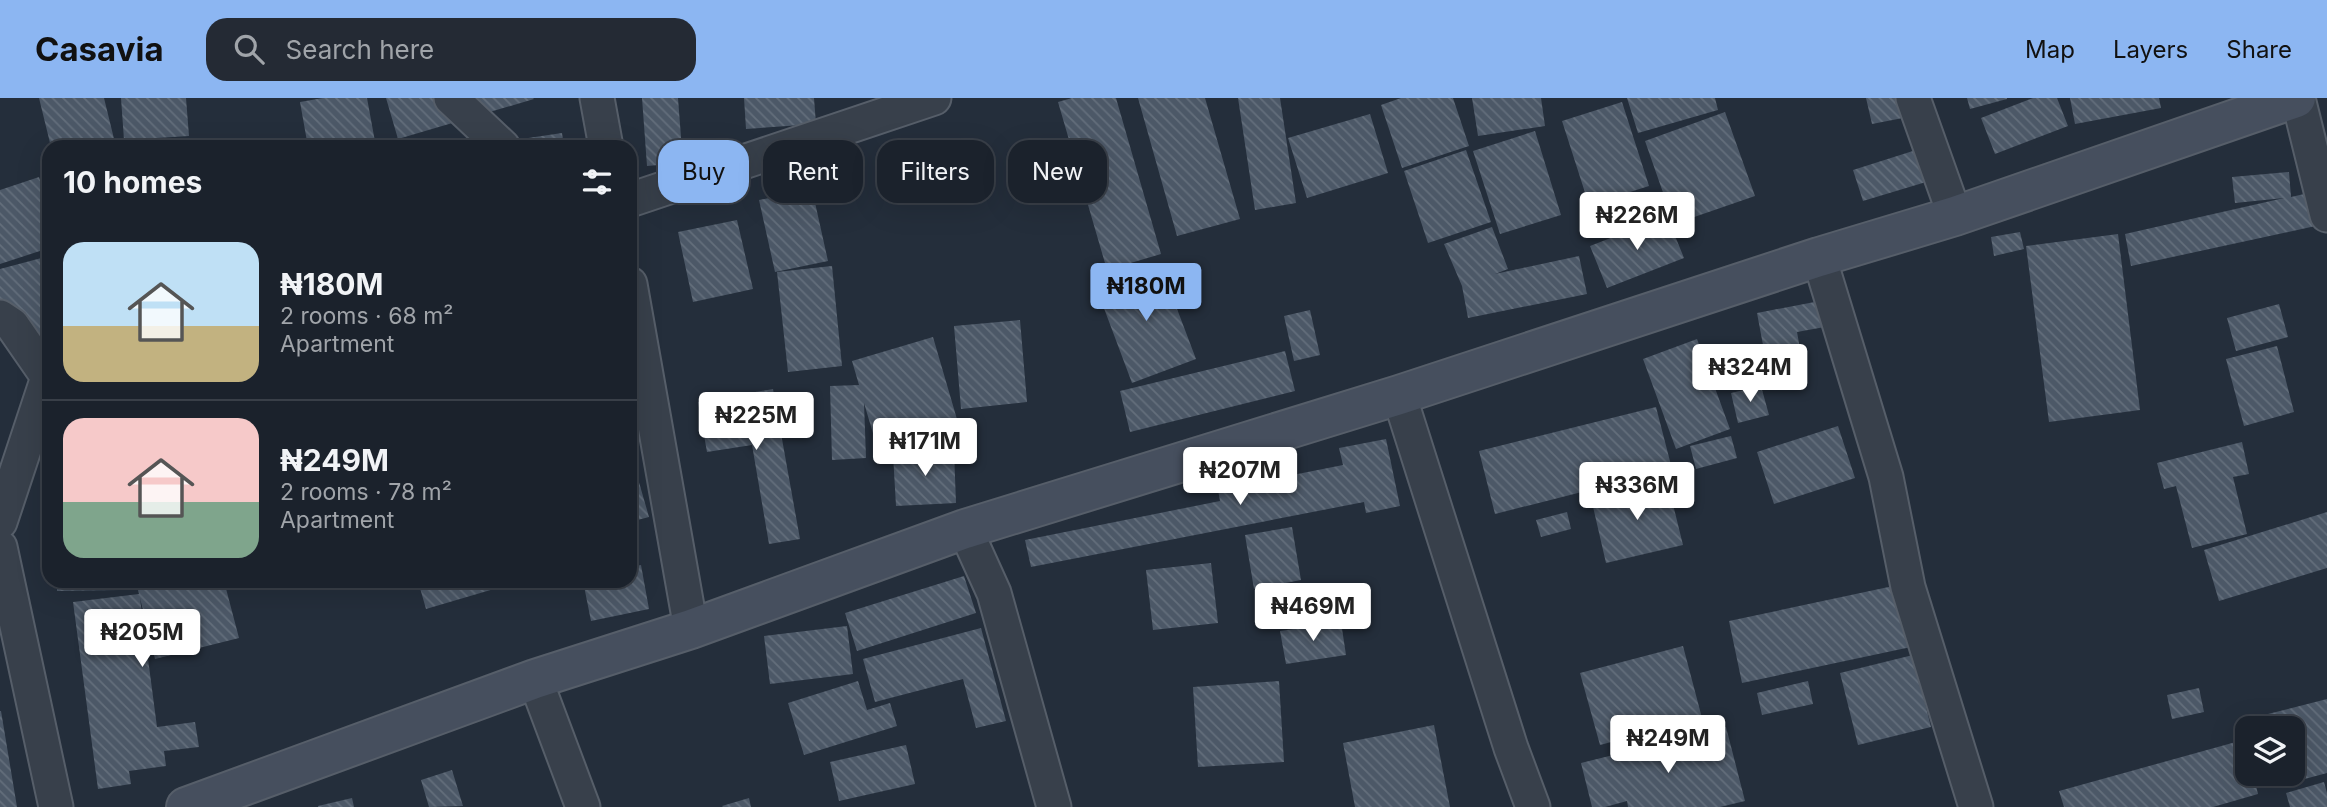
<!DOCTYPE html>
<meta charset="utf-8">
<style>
body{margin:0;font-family:Inter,sans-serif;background:#242a34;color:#f1f3f6;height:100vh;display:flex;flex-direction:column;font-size:26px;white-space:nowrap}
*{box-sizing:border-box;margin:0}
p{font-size:23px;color:#a0a4a9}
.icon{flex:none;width:38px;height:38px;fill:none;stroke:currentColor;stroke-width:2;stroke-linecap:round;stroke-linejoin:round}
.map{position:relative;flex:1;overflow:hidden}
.details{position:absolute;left:42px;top:42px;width:595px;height:448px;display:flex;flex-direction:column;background:#1b222c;border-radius:21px;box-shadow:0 7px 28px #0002,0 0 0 2px #393f48}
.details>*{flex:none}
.banner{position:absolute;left:658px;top:42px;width:665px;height:63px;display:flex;gap:14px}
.fabs{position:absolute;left:2235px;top:618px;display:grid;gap:14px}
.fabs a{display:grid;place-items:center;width:70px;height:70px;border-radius:14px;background:#1b222c;box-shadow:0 7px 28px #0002,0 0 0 2px #393f48;font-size:35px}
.price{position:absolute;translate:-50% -60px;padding:0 16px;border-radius:7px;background:#fff;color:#222;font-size:23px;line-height:46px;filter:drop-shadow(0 2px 4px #0008)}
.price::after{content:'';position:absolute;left:50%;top:42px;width:21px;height:16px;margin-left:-10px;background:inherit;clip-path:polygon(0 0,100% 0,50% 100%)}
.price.on{background:#8cb6f2;color:#111}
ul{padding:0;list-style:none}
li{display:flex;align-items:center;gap:21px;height:175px;padding:0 21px}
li+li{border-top:2px solid #393f48}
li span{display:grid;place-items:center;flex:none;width:196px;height:140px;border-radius:21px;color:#555}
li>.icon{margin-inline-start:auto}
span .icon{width:84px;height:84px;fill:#fffc;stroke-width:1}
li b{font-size:30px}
h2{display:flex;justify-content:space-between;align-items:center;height:84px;padding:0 21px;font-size:30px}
.tag{padding:0 24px;border-radius:21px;background:#1b222c;box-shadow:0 7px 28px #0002,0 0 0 2px #393f48;font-size:24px;line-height:63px}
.tag.on{background:#8cb6f2;color:#111}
header{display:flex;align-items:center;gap:42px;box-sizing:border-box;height:98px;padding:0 35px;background:#8cb6f2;color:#111}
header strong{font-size:33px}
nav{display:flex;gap:38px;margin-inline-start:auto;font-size:24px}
.search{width:490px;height:63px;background:#242a34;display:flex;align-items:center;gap:18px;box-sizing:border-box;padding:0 24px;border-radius:21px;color:#a0a4a9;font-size:26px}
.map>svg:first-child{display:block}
.building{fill:url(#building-back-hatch)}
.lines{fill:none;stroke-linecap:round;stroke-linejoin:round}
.street-casing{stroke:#565e69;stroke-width:37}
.secondary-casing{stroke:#565e69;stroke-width:42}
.street{stroke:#38404b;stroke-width:33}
.secondary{stroke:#464f5e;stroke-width:38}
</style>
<header>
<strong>Casavia</strong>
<div class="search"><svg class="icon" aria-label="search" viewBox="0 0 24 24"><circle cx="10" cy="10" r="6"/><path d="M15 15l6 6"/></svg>Search here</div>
<nav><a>Map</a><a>Layers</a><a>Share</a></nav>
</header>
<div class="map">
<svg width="2327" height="709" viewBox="0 0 2327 709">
<defs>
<pattern id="building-back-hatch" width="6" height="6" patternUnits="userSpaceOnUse" patternTransform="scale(1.75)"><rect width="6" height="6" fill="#4c5867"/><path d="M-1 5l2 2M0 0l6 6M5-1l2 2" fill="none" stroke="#636e7b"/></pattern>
</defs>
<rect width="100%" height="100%" fill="#242e3b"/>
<path class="building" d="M39 0H104L116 49H51Z
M121 0H186L189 38 124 42Z
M323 0H367L376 49H308L300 4Z
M386 0H533L534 1 398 41Z
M642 0H678L683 65 647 68Z
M744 0H814L816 26 746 31Z
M1072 0H1116L1161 156 1107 172 1058 4Z
M1138 0H1205L1240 121 1177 138Z
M1238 0H1280L1296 105 1255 112Z
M1401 0H1453L1469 48 1402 70 1381 7Z
M1472 0H1541L1545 28 1478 38Z
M1627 0H1715L1718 12 1638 35Z
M1866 0H1903L1908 19 1872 26Z
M1967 0H2007V1L1970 11Z
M2033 0H2057L2068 28 1995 56 1981 20Z
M2070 0H2159L2161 10 2075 26Z
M1622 4 1649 88 1589 107 1562 23Z
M1725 14 1755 98 1674 126 1645 43Z
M1370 16 1388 75 1307 100 1288 40Z
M1535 33 1561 117 1500 136 1473 53Z
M562 35 564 49H482V47Z
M1466 52 1491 124 1428 145 1404 73Z
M1916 52 1926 84 1863 103 1853 72Z
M2289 74 2291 99 2313 94 2320 127 2131 168 2125 136 2284 100 2235 105 2232 79Z
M39 79 49 110V150L0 166V92Z
M812 91 828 163 775 174 759 102Z
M1667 118 1684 160 1607 190 1590 148Z
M737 122 753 191 693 204 678 134Z
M1492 129 1508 171 1495 176 1579 158 1587 196 1468 220 1462 188 1444 146Z
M2020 134 2024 151 1994 158 1991 139Z
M2118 136 2140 312 2049 324 2026 148Z
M49 158V240L13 249 0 201V171Z
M1160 166 1196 261 1132 285 1096 189Z
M832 168 842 268 788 274 777 174Z
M1825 202 1830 228 1797 234 1801 256 1766 263 1757 215Z
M2279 206 2288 239 2236 253 2227 220Z
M1310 212 1320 257 1294 263 1284 218Z
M1020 222 1027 304 961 311 954 228Z
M933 239 961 335 880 359 864 305 866 360 832 362 830 288 859 287 852 263Z
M1697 241 1730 331 1676 351 1643 261Z
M2277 248 2294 314 2244 328 2226 261Z
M1285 253 1295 293 1130 334 1120 293Z
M1761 288 1769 317 1738 325 1731 295Z
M773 291 800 441 769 446 752 347 707 354 698 304Z
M1656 309 1672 371 1495 416 1479 353Z
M1838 328 1855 380 1774 406 1757 354Z
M1731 338 1737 360 1696 371 1690 348Z
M1386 341 1400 408 1366 415 1364 404 1031 469 1025 442 1220 403 1218 392 1343 367 1339 350Z
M2242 344 2249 376 2233 379 2247 436 2192 450 2176 388 2164 391 2157 365Z
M630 353 649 419 630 424Z
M954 353 956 405 896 408 893 356Z
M1667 382 1683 447 1606 465 1591 400Z
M1567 414 1571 431 1541 439 1536 422Z
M2327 414V470L2219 503 2204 452Z
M1292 429 1301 482 1254 491 1245 437Z
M1211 465 1218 525 1153 532 1146 472Z
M641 467 649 511 591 523 583 483H630V469Z
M964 478 976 515 857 553 845 515Z
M57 483H118L119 492 57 493Z
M173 483H224L239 540 155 561 140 500 157 629 195 624 199 649 164 653 166 668 129 673 131 686 98 691 73 504 139 496 138 492Z
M418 483H492L494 491 426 511Z
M1898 487 1911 549 1742 585 1729 523Z
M1341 524 1346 557 1286 566 1280 533Z
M847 528 853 576 770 586 764 538Z
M981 530 1006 623 976 630 963 581 875 604 863 561Z
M1683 548 1702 620 1600 647 1580 575Z
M1913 557 1931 629 1858 647 1840 575Z
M858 583 867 612 890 605 897 628 804 657 788 605Z
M1279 583 1284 664 1198 669 1193 589Z
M1808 583 1813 606 1762 617 1757 595Z
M2199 590 2204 614 2172 621 2167 597Z
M2327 601V675L2279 688 2275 676H2292V630H2263L2260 618Z
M0 613H1L17 709H0Z
M1434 627 1450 709H1355L1343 645Z
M1726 629 1745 703 1720 709H1628L1627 703 1605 709H1592L1581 665Z
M2243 642 2247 655V676H2253L2258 696 2213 709H2064L2059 693Z
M906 647 915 686 839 703 830 664Z
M452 672 463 708 429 709 421 682Z
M2324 684 2327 695V709H2290L2286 695Z
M352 700 354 709H318V708Z
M749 700 751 709H723L722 708Z"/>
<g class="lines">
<defs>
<path id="street" d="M451 0 503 49
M597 0 606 49
M1913 0 1955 118
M2298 0 2327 117
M630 102 934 0
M1819 159 1886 379 1908 489 1976 709
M630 186 691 531
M0 219 12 227 48 279
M1399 297 1511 650 1533 709
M0 424 48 279
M965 431 994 495 1054 709
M0 449 56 709
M535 581 583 709"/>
<path id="secondary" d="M186 709 535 581 691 531 965 431 1399 297 1819 159 1955 118 2296 0"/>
</defs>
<use href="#street" class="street-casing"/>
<use href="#secondary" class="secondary-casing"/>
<use href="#street" class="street"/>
<use href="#secondary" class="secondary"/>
</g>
</svg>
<div class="fabs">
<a><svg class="icon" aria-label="layers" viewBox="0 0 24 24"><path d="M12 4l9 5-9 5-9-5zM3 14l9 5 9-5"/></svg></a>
</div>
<b class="price" style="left:1637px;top:154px">₦226M</b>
<b class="price on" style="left:1146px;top:225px">₦180M</b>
<b class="price" style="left:1750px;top:306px">₦324M</b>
<b class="price" style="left:756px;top:354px">₦225M</b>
<b class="price" style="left:925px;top:380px">₦171M</b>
<b class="price" style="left:1240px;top:409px">₦207M</b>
<b class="price" style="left:1637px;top:424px">₦336M</b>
<b class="price" style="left:1313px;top:545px">₦469M</b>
<b class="price" style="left:142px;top:571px">₦205M</b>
<b class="price" style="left:1668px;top:677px">₦249M</b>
<div class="banner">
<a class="tag on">Buy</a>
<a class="tag">Rent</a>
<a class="tag">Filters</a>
<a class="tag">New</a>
</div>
<section class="details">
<h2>10 homes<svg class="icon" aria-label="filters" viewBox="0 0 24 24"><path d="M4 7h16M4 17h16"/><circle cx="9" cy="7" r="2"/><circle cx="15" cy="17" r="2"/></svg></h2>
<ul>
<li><span style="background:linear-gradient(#bfe0f5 60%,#c2b280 0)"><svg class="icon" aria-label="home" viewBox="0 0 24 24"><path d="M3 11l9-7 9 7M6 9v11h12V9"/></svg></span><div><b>₦180M</b><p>2 rooms · 68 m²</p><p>Apartment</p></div></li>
<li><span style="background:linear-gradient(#f6c9c9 60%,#7fa58c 0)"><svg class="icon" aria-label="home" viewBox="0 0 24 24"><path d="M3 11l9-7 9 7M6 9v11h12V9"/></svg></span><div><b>₦249M</b><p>2 rooms · 78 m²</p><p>Apartment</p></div></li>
</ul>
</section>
</div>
